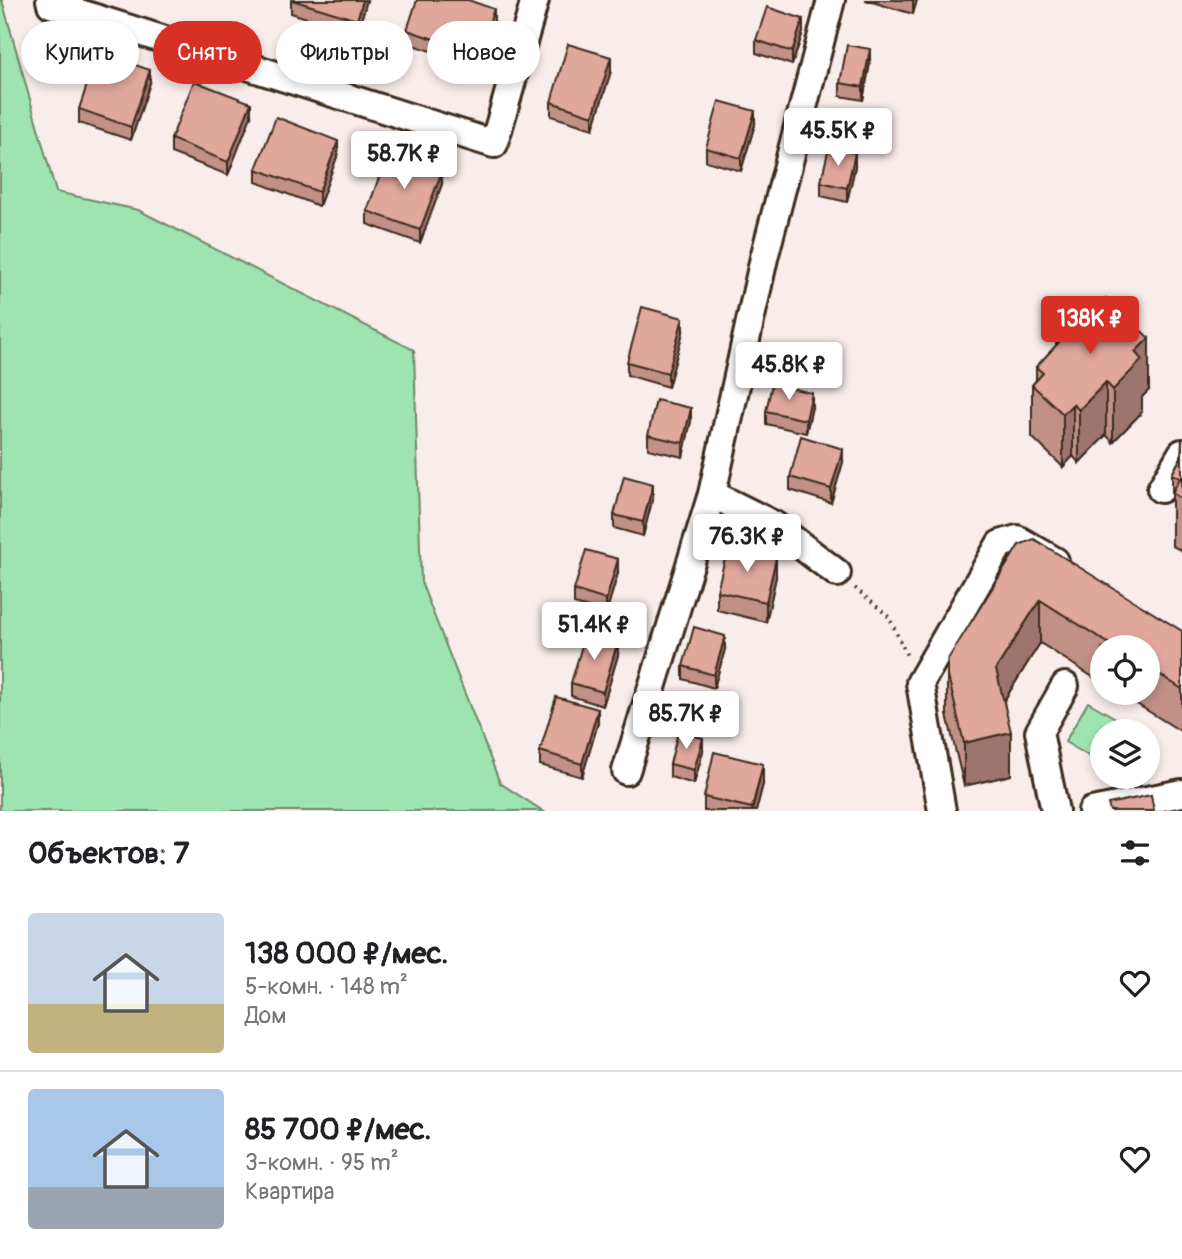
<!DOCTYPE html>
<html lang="ru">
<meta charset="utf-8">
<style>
body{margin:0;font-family:Pangolin,sans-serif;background:#f2f2f2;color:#202124;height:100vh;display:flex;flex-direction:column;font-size:26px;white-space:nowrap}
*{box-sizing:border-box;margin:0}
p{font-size:23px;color:#757577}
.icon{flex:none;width:38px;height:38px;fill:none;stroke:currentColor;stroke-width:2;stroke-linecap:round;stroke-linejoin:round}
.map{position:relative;height:811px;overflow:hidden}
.sheet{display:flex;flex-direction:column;background:#fff;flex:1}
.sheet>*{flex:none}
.banner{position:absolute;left:21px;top:21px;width:700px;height:63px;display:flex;gap:14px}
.buttons{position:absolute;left:1090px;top:635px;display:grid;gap:14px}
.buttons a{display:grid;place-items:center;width:70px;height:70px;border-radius:50%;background:#fff;box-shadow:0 4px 10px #0003;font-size:35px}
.price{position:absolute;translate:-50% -60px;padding:0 16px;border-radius:7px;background:#fff;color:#222;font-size:23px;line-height:46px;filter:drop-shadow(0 2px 4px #0008)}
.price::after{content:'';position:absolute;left:50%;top:42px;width:21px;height:16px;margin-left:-10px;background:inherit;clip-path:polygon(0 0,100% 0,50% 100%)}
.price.on{background:#d93025;color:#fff}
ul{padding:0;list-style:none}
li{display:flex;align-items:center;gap:21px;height:175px;padding:0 28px}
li+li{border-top:2px solid #e0e0e0}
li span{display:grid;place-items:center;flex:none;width:196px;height:140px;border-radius:7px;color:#555}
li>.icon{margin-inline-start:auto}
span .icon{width:84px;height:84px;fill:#fffc;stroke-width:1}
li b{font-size:30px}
h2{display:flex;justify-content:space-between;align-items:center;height:84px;padding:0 28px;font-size:30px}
.pill{padding:0 24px;border-radius:32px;background:#fff;box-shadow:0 4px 10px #0003;font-size:24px;line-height:63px}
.pill.on{background:#d93025;color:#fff}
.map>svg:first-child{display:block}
.green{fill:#9ee4b0;stroke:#6c8767;stroke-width:2}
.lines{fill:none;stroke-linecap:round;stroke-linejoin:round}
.minor-casing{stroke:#3b2a1e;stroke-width:32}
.path{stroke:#3b2a1e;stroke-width:3.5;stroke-dasharray:2 5;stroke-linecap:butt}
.minor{stroke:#fff;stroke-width:26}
.wall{fill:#c19087;stroke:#3b2a1e;stroke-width:2}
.shaded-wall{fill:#9d756e;stroke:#3b2a1e;stroke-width:2}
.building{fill:#e0a79d;stroke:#3b2a1e;stroke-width:2}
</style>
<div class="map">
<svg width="1182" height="811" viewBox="0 0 1182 811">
<rect width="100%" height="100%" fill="#f9edeb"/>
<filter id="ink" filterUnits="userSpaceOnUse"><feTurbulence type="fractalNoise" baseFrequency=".0143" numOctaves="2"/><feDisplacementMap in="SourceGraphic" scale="14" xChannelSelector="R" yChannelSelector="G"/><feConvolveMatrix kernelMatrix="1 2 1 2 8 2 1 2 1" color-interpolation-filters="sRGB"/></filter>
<g filter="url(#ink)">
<path class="green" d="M0 0H2L56 192 138 210 414 350 421 582 500 783 543 811H0Z
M1088 702 1138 731 1102 732V764L1065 742Z"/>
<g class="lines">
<defs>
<path id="minor" d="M50 0 51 4 494 144 535 0
M1161 489 1182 453
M712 494 774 525 837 573
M626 771 712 494 764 258 831 0
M942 811 920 683 1000 544 1017 539 1055 561
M1055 811 1039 732 1065 686
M1092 811 1182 793"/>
</defs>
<use href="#minor" class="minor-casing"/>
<path class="path" d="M855 588 889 617 908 658"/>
<use href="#minor" class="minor"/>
</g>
<path class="wall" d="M291 0H367L357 34 291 13Z
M865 0H917L913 14Z
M494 22 478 67 407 43V30Z
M803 32 792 65 756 53V40Z
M870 63 863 100 840 96V83Z
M611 71 593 129 551 116V102Z
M150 83 131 140 79 123V109Z
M251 116 228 175 171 153V139Z
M755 124 741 171 706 161V148Z
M338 154 319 206 256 182V169Z
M855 167 847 202 821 196V182Z
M442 184 420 243 367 224V211Z
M683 332 668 387 627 375V362Z
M1056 336 1149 390 1142 397V412L1113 442 1106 435 1079 463 1073 456 1063 467 1032 437V385L1036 380V367L1056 346Z
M812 407 806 433 766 424V411Z
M691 421 683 457 648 449V435Z
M1182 438V551L1172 546V474L1181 457Z
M843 462 831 503 790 490V477Z
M653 497 643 536 614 528V515Z
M1019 545 1182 631V732L1119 693H1148V648H1102V683L1040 643 1004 701 1011 775 964 786 947 715V672Z
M618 573 606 613 574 604V590Z
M776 577 766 622 717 610V591Z
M725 649 714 688 683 679V666Z
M618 655 603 706 571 696V683Z
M598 723 582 777 540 765V751Z
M703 751 694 784 670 777V764Z
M763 784 756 811H704V797Z"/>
<path class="shaded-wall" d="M363 0H367L357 34V20Z
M913 0H917L913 14Z
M494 9V22L478 67V54Z
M803 19V32L792 65V52Z
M870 49V63L863 100V87Z
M611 57V71L593 129V116Z
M150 70V83L131 140V127Z
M251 103V116L228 175V162Z
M755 111V124L741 171V158Z
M338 141V154L319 206V192Z
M855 153V167L847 202V188Z
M442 171V184L420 243V230Z
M683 318V332L668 387V373Z
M1149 338V390L1142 397V412L1113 442V390L1135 352Z
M1106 382V435L1079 463V410Z
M812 393V407L806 433V420Z
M1073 404V456L1063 467V414Z
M691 408V421L683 457V443Z
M843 449V462L831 503V489Z
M653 484V497L643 536V522Z
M776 558V577L766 622V602Z
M618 559V573L606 613V600Z
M1040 600V643L996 713V669Z
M725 636V649L714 688V675Z
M618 641V655L603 706V692Z
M598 709V723L582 777V764Z
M1011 732V775L964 786V743Z
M703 738V751L694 784V770Z
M763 764V784L756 811H752Z"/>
<path class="building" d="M292 0H363L357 20Z
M417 0H468L494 9 478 54 407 30Z
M767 7 803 19 792 52 756 40Z
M568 44 611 57 593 116 551 102Z
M847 45 870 49 863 87 840 83Z
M98 52 150 70 131 127 79 109Z
M194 81 251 103 228 162 171 139Z
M719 101 755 111 741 158 706 148Z
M276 117 338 141 319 192 256 169Z
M829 147 855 153 847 188 821 182Z
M388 152 442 171 420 230 367 211Z
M1106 298 1149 338 1135 352 1142 360 1113 390 1106 382 1079 410 1073 404 1063 414 1032 385 1043 373 1036 367 1061 340 1056 336 1087 304 1094 310Z
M642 307 683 318 668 373 627 362Z
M772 384 812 393 806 420 766 411Z
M656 400 691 408 683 443 648 435Z
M801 436 843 449 831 489 790 477Z
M1182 456V499L1172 493 1180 478 1172 474Z
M624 476 653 484 643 522 614 515Z
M1034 539 1182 631V689L1148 667V648H1116L1040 600 996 669 1011 732 964 743 947 672 948 659 1019 545Z
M728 546 776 558 766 602 717 591Z
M586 550 618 559 606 600 574 590Z
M694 627 725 636 714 675 683 666Z
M586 632 618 641 603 692 571 683Z
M556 697 598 709 582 764 540 751Z
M678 732 703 738 694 770 670 764Z
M714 752 763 764 752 808 704 797Z
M1151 795 1154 811H1110L1108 804Z"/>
</g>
</svg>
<div class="buttons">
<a><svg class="icon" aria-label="locate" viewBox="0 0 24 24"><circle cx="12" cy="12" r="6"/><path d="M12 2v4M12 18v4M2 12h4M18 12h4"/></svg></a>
<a><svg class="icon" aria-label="layers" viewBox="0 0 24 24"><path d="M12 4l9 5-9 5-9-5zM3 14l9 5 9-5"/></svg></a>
</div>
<b class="price" style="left:838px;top:168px">45.5K ₽</b>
<b class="price" style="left:404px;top:191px">58.7K ₽</b>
<b class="price on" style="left:1090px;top:356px">138K ₽</b>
<b class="price" style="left:789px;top:402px">45.8K ₽</b>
<b class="price" style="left:747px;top:574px">76.3K ₽</b>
<b class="price" style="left:594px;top:662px">51.4K ₽</b>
<b class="price" style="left:686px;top:751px">85.7K ₽</b>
<div class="banner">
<a class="pill">Купить</a>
<a class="pill on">Снять</a>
<a class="pill">Фильтры</a>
<a class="pill">Новое</a>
</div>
</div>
<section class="sheet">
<h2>Объектов: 7<svg class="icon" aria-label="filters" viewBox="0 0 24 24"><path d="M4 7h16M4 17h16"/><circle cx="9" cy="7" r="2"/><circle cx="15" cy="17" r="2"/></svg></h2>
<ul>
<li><span style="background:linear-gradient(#c9d6e8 65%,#c2b280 0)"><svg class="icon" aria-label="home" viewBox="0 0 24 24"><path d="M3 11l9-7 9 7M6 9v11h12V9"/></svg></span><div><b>138 000 ₽/мес.</b><p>5-комн. · 148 m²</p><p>Дом</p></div><svg class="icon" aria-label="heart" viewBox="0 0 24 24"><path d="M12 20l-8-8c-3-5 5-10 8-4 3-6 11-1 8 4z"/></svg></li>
<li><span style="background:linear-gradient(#a9c7e8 70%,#9aa5b1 0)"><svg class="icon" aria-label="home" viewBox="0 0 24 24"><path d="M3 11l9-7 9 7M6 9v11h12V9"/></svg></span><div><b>85 700 ₽/мес.</b><p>3-комн. · 95 m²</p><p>Квартира</p></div><svg class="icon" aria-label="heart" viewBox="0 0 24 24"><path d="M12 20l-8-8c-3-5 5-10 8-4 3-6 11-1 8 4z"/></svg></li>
</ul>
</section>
